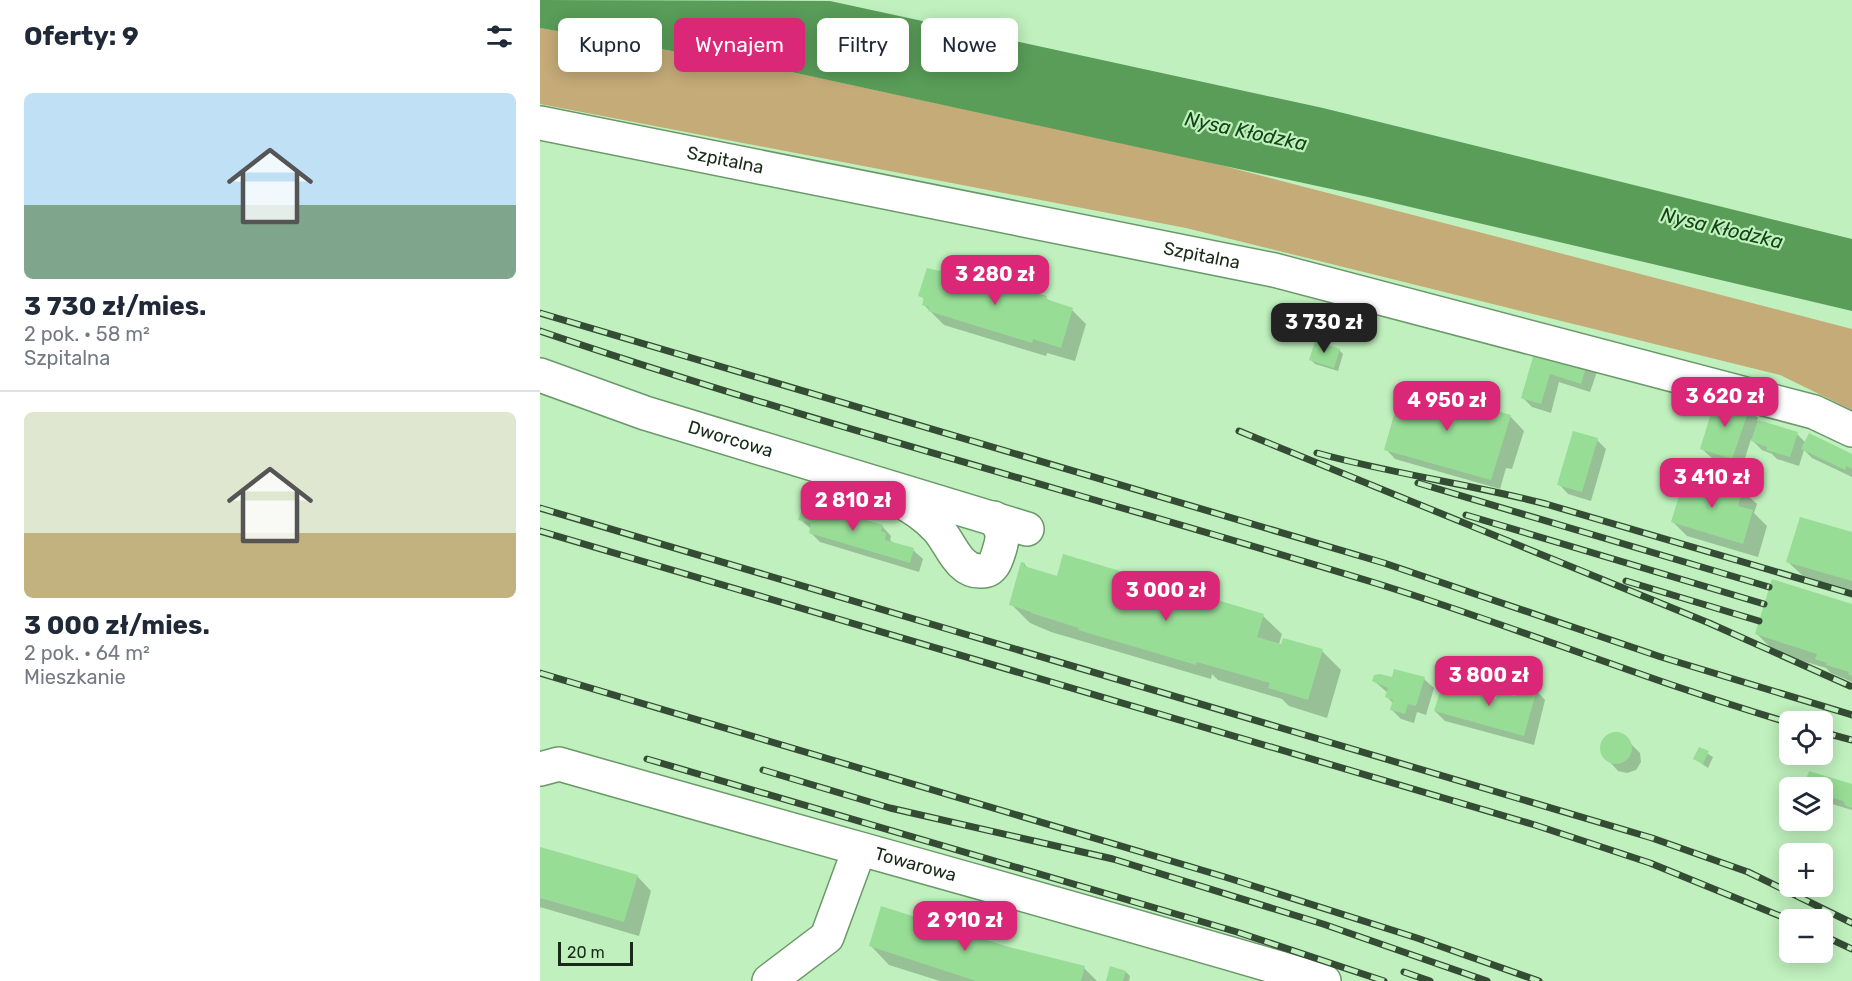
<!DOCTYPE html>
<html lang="pl">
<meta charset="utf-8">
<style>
body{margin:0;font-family:Rubik,sans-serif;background:#f6f6f7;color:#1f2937;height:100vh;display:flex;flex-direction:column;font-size:22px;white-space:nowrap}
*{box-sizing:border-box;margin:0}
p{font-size:20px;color:#747a83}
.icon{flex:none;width:33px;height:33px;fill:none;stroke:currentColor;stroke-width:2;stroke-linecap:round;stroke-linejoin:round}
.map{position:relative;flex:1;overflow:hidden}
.sheet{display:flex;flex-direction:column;background:#fff;width:540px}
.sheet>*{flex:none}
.guide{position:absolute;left:18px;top:18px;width:570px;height:54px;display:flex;gap:12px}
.controls{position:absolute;left:1239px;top:711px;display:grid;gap:12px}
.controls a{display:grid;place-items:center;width:54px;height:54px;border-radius:9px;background:#fff;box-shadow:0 3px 15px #0003;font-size:30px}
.scale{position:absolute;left:18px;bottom:15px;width:75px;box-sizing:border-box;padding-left:6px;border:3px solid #192b18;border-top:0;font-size:16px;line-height:21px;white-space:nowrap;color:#192b18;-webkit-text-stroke:4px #bff0bd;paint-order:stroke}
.price{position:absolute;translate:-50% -51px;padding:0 14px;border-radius:12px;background:#db2777;color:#fff;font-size:20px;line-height:39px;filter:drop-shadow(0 2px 3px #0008)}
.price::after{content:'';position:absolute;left:50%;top:36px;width:18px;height:14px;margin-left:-9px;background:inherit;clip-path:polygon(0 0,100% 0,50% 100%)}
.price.current{background:#222;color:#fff}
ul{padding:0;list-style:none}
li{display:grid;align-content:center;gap:12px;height:318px;padding:0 24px}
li+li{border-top:2px solid #e0e1e3}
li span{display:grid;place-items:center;height:186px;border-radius:9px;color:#555}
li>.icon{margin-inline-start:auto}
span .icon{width:108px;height:108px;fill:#fffc;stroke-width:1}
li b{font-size:26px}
h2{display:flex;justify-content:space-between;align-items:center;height:72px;padding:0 24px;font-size:26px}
.pill{padding:0 21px;border-radius:9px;background:#fff;box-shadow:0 3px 15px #0003;font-size:21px;line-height:54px}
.pill.current{background:#db2777;color:#fff}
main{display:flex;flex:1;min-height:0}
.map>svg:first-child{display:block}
.green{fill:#c4ab78}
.water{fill:#599d59}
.shadow{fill:#0003}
.building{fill:#97dd96}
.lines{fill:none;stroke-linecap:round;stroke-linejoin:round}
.minor-casing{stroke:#6b986a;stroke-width:36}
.minor{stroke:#fff;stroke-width:33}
.rail-casing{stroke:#354c34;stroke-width:7}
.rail{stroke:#bff0bd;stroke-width:4.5;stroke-dasharray:14;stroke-linecap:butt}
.labels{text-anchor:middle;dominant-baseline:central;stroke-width:4.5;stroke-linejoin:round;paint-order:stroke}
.street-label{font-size:18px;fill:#192b18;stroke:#bff0bd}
.water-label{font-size:20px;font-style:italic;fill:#144416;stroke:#bff0bd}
</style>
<main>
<section class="sheet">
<h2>Oferty: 9<svg class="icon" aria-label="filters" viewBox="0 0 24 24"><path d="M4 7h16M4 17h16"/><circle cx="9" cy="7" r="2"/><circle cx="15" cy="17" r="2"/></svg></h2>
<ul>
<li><span style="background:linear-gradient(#bfe0f5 60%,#7fa58c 0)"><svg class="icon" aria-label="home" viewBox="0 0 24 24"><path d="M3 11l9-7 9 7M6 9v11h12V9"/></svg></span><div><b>3 730 zł/mies.</b><p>2 pok. · 58 m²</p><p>Szpitalna</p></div></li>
<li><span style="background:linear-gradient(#dfe7d0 65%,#c2b280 0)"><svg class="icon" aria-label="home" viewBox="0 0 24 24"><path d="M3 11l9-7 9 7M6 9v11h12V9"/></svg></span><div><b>3 000 zł/mies.</b><p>2 pok. · 64 m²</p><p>Mieszkanie</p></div></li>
</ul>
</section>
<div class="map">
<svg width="1312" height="981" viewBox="0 0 1312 981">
<rect width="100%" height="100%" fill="#bff0bd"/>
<path class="green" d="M0 28 242 70 665 161 1312 329V410L1240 375 646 228 0 104Z"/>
<path class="water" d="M0 0 290 1 783 108 1312 239V311L828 197 242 70 0 28Z"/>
<path class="shadow" d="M380 295 506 298 511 302 532 310 546 324 535 361 507 353 506 356 404 325 383 304 385 300Z
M998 344 1058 369 1050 392 1019 382 1011 413 992 407 982 397Z
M799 350 803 354 798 371 775 364 771 360Z
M916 393 926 404 970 416 984 431 972 469 966 468 960 489 855 459 846 449 904 397Z
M1209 409 1218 418 1217 421 1257 434 1266 443 1270 435 1312 456V477L1272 458 1264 450 1259 466 1237 459 1232 454 1222 450 1211 439 1202 468 1172 458 1162 449Z
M1057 440 1066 449 1051 501 1028 494 1019 484Z
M1202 490 1217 504 1214 513 1227 526 1218 557 1147 536 1133 522Z
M260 519 342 526 351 536 350 540 355 544 373 550 383 559 379 572 280 542 270 532 271 529Z
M1261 519 1312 534V590L1263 576 1248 562Z
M484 564 490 570 518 577 723 616 742 634 739 644 782 651 801 670 787 718 749 706 742 699 678 680 672 674 671 679 511 632 490 623 471 604Z
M1233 581 1312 605V682L1291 673 1286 668 1236 653 1217 634Z
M853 679H884L894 688 886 715 877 712 874 723 861 719 852 710 853 703 847 697 848 693 834 681Z
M996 690 1005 700 994 745 905 721 895 711 942 695 945 698 956 701 976 698Z
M1076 733 1083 736 1100 753 1101 762 1096 770 1087 773 1078 771 1062 753 1061 744 1068 735Z
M1160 749 1173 757 1168 768 1155 759Z
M1270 773 1312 786V810L1282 801V788Z
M0 849 97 876 111 891 99 936 0 907Z
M331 946 469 948 544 968 557 981H400L349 965Z
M586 972 590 976 589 981H568Z"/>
<path class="building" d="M402 266 507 296 506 299 533 308 521 348 493 339 492 343 388 311 389 307 382 305 384 298 378 296 387 268 400 271Z
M775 341 800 349 794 368 769 360Z
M997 343 1049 358 1041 384 1010 374 1001 404 981 398Z
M863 383 903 395 905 389 917 392 915 399 971 415 951 480 844 450Z
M1176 397 1210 407 1192 459 1160 449Z
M1218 420 1258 432 1250 457 1226 450 1227 447 1211 441Z
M1033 431 1058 438 1042 492 1017 485Z
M1269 433 1312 454V469L1306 466 1305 470 1261 449Z
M1146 473 1203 489 1198 506 1213 510 1203 544 1131 522Z
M264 502 343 525 341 531 346 533 345 540 374 548 370 563 269 533 271 523 258 520Z
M1260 517 1312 532V581L1246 562Z
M523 554 724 614 717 637 741 644 743 638 783 649 768 700 728 688 730 683 657 662 656 665 538 630 539 628 491 613V612L469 605 481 562 485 563 484 566 517 576Z
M1232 579 1312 604V676L1308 674 1309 672 1286 665 1287 663 1275 659 1277 654 1215 634Z
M854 669 885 677 876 706 868 704 865 714 850 710 853 700 845 697 848 688 832 681 834 675 840 674 852 677Z
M903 682 943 694 942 696 956 699 958 691 975 696 978 683 997 689 984 736 894 711Z
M1060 748a16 16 0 1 1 32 0a16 16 0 1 1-32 0Z
M1159 747 1169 751 1163 764 1153 759Z
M1269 771 1312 784V808L1306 806 1303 801 1282 795V788H1263Z
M0 847 98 875 84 922 0 898Z
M341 906 469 947 545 966 541 981H436L329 946Z
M570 966 586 971 583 981H566Z"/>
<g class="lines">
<defs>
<g id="minor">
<path id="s1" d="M0 123 734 270 1274 412 1312 430"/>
<path id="s2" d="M0 375 105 413 487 529"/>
<path d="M356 498C371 507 385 515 397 528 410 541 418 573 442 571 454 571 457 558 460 548 464 535 462 529 454 518"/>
<path id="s3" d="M0 769 19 764C274 837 530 906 784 981"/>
<path d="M229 981 287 937 319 850"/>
</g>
</defs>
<use href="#minor" class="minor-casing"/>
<use href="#minor" class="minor"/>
<defs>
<path id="rail" d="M0 313 844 563 1121 657 1312 715
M0 331C274 424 555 497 832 582 972 625 1108 681 1250 723
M699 431 1169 623 1310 686
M777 453C853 474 930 484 1006 504L1312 594
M878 483 1229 587
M0 508 1112 838 1208 872 1312 923
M926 515 1224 604
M0 531 995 825 1110 863 1250 920
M1086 581 1219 621
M0 673 685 877 877 938 999 981
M1282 732 1312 740
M107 759 697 932 844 981
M223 770 350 808 573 859 783 924 947 981
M1282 935 1312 949
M864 972 890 981"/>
</defs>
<use href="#rail" class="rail-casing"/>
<use href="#rail" class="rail"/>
</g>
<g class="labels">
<g class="street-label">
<text stroke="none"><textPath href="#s1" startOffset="189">Szpitalna</textPath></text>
<text stroke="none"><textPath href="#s1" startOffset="675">Szpitalna</textPath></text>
<text stroke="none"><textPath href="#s2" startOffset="201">Dworcowa</textPath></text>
<text stroke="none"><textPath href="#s3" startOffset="390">Towarowa</textPath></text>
</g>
<g class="water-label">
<text transform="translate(706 131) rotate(12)">Nysa Kłodzka</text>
<text transform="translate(1182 228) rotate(13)">Nysa Kłodzka</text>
</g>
</g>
</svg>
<div class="controls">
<a><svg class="icon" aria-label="locate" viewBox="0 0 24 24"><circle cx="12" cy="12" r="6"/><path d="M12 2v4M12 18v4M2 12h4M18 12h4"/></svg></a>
<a><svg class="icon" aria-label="layers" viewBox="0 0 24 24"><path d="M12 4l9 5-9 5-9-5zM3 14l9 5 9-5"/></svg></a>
<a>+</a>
<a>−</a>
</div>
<div class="scale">20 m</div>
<b class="price" style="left:455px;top:306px">3 280 zł</b>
<b class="price current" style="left:784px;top:354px">3 730 zł</b>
<b class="price" style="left:1185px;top:428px">3 620 zł</b>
<b class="price" style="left:907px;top:432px">4 950 zł</b>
<b class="price" style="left:1172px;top:509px">3 410 zł</b>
<b class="price" style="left:313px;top:532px">2 810 zł</b>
<b class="price" style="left:626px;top:622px">3 000 zł</b>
<b class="price" style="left:949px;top:707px">3 800 zł</b>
<b class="price" style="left:425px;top:952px">2 910 zł</b>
<div class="guide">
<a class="pill">Kupno</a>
<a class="pill current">Wynajem</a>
<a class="pill">Filtry</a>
<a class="pill">Nowe</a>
</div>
</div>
</main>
